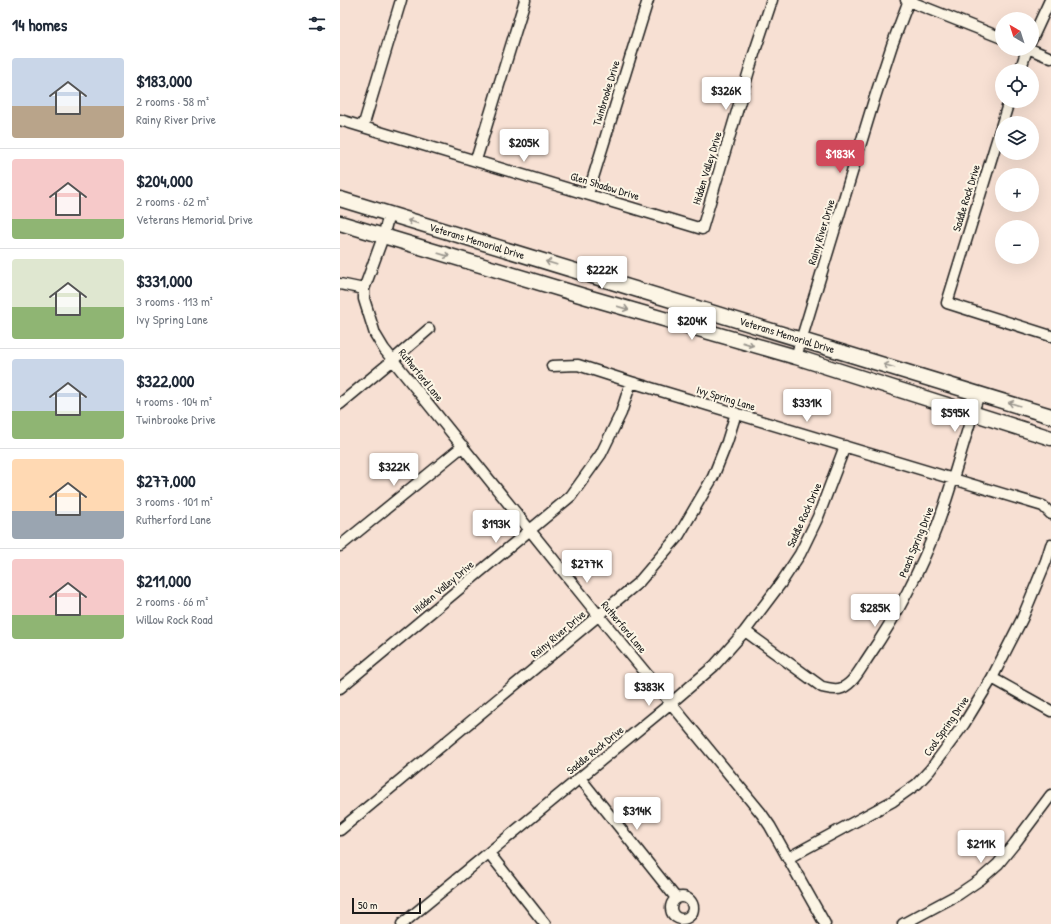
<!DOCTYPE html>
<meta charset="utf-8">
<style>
body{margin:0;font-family:"Patrick Hand",sans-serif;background:#f6f6f7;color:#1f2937;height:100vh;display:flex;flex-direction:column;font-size:15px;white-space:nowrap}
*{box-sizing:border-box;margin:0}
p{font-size:13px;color:#747a83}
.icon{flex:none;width:22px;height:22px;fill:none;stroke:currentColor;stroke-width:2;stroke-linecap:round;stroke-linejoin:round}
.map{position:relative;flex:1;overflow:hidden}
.sheet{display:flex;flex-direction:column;background:#fff;width:340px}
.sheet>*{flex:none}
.needle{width:26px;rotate:321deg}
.tools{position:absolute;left:655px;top:12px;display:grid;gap:8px}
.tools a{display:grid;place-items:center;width:44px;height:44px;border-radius:50%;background:#fff;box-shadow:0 4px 16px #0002;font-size:20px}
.scale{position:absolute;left:12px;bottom:10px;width:69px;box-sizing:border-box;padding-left:4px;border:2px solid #1c1c1c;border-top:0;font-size:11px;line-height:14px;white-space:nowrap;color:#1c1c1c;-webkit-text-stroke:3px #fcf5e5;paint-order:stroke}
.price{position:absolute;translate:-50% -34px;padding:0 9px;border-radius:4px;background:#fff;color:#222;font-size:13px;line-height:26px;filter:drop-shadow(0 1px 2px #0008)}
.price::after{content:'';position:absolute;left:50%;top:24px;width:12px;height:9px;margin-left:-6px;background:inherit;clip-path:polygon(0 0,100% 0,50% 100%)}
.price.on{background:#d1495b;color:#fff}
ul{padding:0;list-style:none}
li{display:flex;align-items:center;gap:12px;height:100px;padding:0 12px}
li+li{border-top:1px solid #e0e1e3}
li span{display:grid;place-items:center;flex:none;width:112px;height:80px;border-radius:4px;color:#555}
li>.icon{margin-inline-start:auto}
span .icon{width:48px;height:48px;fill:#fffc;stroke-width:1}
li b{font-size:17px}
h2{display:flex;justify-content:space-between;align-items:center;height:48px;padding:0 12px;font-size:17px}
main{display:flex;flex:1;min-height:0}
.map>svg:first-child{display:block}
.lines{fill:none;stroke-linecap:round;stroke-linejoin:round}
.street-casing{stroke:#1c1c1c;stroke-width:13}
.secondary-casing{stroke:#1c1c1c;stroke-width:17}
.street{stroke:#fcf5e5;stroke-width:10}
.secondary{stroke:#fcf5e5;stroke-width:14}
.oneway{stroke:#97938b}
.labels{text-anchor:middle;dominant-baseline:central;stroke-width:4;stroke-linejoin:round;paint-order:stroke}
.street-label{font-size:11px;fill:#1c1c1c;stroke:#fcf5e5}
</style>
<main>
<section class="sheet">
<h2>14 homes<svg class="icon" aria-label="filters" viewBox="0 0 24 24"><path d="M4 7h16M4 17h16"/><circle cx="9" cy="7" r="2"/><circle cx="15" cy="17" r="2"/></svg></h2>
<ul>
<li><span style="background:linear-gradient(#c9d6e8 60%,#b9a48a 0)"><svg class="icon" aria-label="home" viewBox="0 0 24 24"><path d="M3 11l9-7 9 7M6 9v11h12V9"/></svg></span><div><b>$183,000</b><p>2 rooms · 58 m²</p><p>Rainy River Drive</p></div></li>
<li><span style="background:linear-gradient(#f6c9c9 75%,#8fb573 0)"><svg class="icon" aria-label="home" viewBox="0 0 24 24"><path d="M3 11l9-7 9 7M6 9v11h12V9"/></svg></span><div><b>$204,000</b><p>2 rooms · 62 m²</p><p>Veterans Memorial Drive</p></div></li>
<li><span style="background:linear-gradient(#dfe7d0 60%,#8fb573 0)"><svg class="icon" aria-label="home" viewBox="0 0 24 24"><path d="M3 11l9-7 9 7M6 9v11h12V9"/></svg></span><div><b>$331,000</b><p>3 rooms · 113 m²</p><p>Ivy Spring Lane</p></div></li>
<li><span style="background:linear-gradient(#c9d6e8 65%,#8fb573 0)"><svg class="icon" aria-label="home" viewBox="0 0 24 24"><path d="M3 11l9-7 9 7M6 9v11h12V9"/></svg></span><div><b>$322,000</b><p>4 rooms · 104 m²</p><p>Twinbrooke Drive</p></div></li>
<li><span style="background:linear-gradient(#ffd9b3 65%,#9aa5b1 0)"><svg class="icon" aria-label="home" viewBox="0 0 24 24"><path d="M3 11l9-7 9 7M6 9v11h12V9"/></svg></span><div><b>$277,000</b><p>3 rooms · 101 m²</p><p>Rutherford Lane</p></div></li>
<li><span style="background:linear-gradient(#f6c9c9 70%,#8fb573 0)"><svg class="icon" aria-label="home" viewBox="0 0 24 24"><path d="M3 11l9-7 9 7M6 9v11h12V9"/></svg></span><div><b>$211,000</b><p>2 rooms · 66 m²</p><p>Willow Rock Road</p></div></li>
</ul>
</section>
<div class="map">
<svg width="711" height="924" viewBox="0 0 711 924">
<rect width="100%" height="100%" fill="#f7e0d3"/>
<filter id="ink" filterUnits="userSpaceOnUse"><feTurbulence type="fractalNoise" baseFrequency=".025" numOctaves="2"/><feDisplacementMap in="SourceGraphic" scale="8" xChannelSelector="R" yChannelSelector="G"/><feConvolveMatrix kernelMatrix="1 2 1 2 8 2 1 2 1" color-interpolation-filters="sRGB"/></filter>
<g filter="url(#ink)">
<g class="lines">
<defs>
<path id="street" d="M566 0 662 38
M692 39 710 0
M690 49 711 58
M680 71 687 49
M669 101 607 303 711 336
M0 120 362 229 414 54 432 0
M23 127 61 0
M136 160 185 0
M248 194 308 0
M49 214 43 237 24 289V299L35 334 44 349 259 616 421 813 430 826 485 924
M0 284 24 289
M456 357 534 100 552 45 569 0
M212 366 238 365 291 382 703 506 711 514
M0 404 53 360 89 329
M0 546 123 446
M405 631 482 687C488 688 495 691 502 688 514 683 522 666 529 656 558 614 581 569 599 521 614 479 625 436 639 394
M652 678 711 711
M0 688 231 496 261 454 281 413 291 382
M240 778 336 898
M0 830 299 582 339 535 373 477 387 442 396 413
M149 853 205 924
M448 858 553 801 577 784 590 770 624 724 652 678 682 619 706 561 711 545
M331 908a11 11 0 1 1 22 0a11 11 0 1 1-22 0Z
M62 924 331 703 374 666 405 631 441 583 460 554 478 517 505 446
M563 924 619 894 641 879 658 864 675 843 711 795"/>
<path id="secondary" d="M0 199 711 416
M0 223 247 297 456 357 711 438"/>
</defs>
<use href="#street" class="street-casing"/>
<use href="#secondary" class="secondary-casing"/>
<use href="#street" class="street"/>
<use href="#secondary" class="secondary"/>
</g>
<defs><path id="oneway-shaft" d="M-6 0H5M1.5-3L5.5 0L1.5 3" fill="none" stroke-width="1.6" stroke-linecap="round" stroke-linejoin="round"/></defs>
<g class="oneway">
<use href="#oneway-shaft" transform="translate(73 222) rotate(-163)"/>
<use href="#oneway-shaft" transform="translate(104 255) rotate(16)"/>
<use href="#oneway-shaft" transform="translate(211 263) rotate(-163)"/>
<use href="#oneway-shaft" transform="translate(283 308) rotate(16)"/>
<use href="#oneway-shaft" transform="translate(408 344) rotate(16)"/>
<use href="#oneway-shaft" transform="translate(549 366) rotate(-163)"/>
<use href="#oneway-shaft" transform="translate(674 404) rotate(-163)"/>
</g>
</g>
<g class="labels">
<g class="street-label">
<text transform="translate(266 93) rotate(-73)">Twinbrooke Drive</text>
<text transform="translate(367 168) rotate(-73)">Hidden Valley Drive</text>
<text transform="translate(265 186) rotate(17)">Glen Shadow Drive</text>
<text transform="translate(626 198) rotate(-73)">Saddle Rock Drive</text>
<text transform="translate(481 232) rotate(-73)">Rainy River Drive</text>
<text transform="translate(137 241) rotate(17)">Veterans Memorial Drive</text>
<text transform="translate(447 335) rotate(17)">Veterans Memorial Drive</text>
<text transform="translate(81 375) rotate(51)">Rutherford Lane</text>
<text transform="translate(386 398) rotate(17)">Ivy Spring Lane</text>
<text transform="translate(464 515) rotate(-66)">Saddle Rock Drive</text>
<text transform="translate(576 542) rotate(-68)">Peach Spring Drive</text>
<text transform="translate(103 587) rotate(-40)">Hidden Valley Drive</text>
<text transform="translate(284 627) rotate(50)">Rutherford Lane</text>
<text transform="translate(218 634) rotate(-40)">Rainy River Drive</text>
<text transform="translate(606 726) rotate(-55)">Cool Spring Drive</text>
<text transform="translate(255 750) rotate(-39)">Saddle Rock Drive</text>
</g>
</g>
</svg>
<div class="tools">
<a><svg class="needle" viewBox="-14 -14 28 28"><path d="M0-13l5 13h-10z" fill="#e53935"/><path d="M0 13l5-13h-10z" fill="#747a83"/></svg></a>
<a><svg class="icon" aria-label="locate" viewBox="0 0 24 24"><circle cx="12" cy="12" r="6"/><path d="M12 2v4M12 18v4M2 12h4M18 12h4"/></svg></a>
<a><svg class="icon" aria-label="layers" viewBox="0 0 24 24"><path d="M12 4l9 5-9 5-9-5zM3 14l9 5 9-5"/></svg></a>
<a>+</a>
<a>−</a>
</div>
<div class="scale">50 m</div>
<b class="price" style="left:386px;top:111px">$326K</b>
<b class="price" style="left:184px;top:163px">$205K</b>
<b class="price on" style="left:500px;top:174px">$183K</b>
<b class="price" style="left:262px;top:290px">$222K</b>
<b class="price" style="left:352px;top:341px">$204K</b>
<b class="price" style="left:467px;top:423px">$331K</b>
<b class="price" style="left:615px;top:433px">$595K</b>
<b class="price" style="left:54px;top:487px">$322K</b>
<b class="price" style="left:156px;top:544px">$193K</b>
<b class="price" style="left:247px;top:584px">$277K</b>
<b class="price" style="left:535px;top:628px">$285K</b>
<b class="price" style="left:309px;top:707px">$383K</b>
<b class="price" style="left:297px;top:831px">$314K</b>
<b class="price" style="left:641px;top:864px">$211K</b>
</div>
</main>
